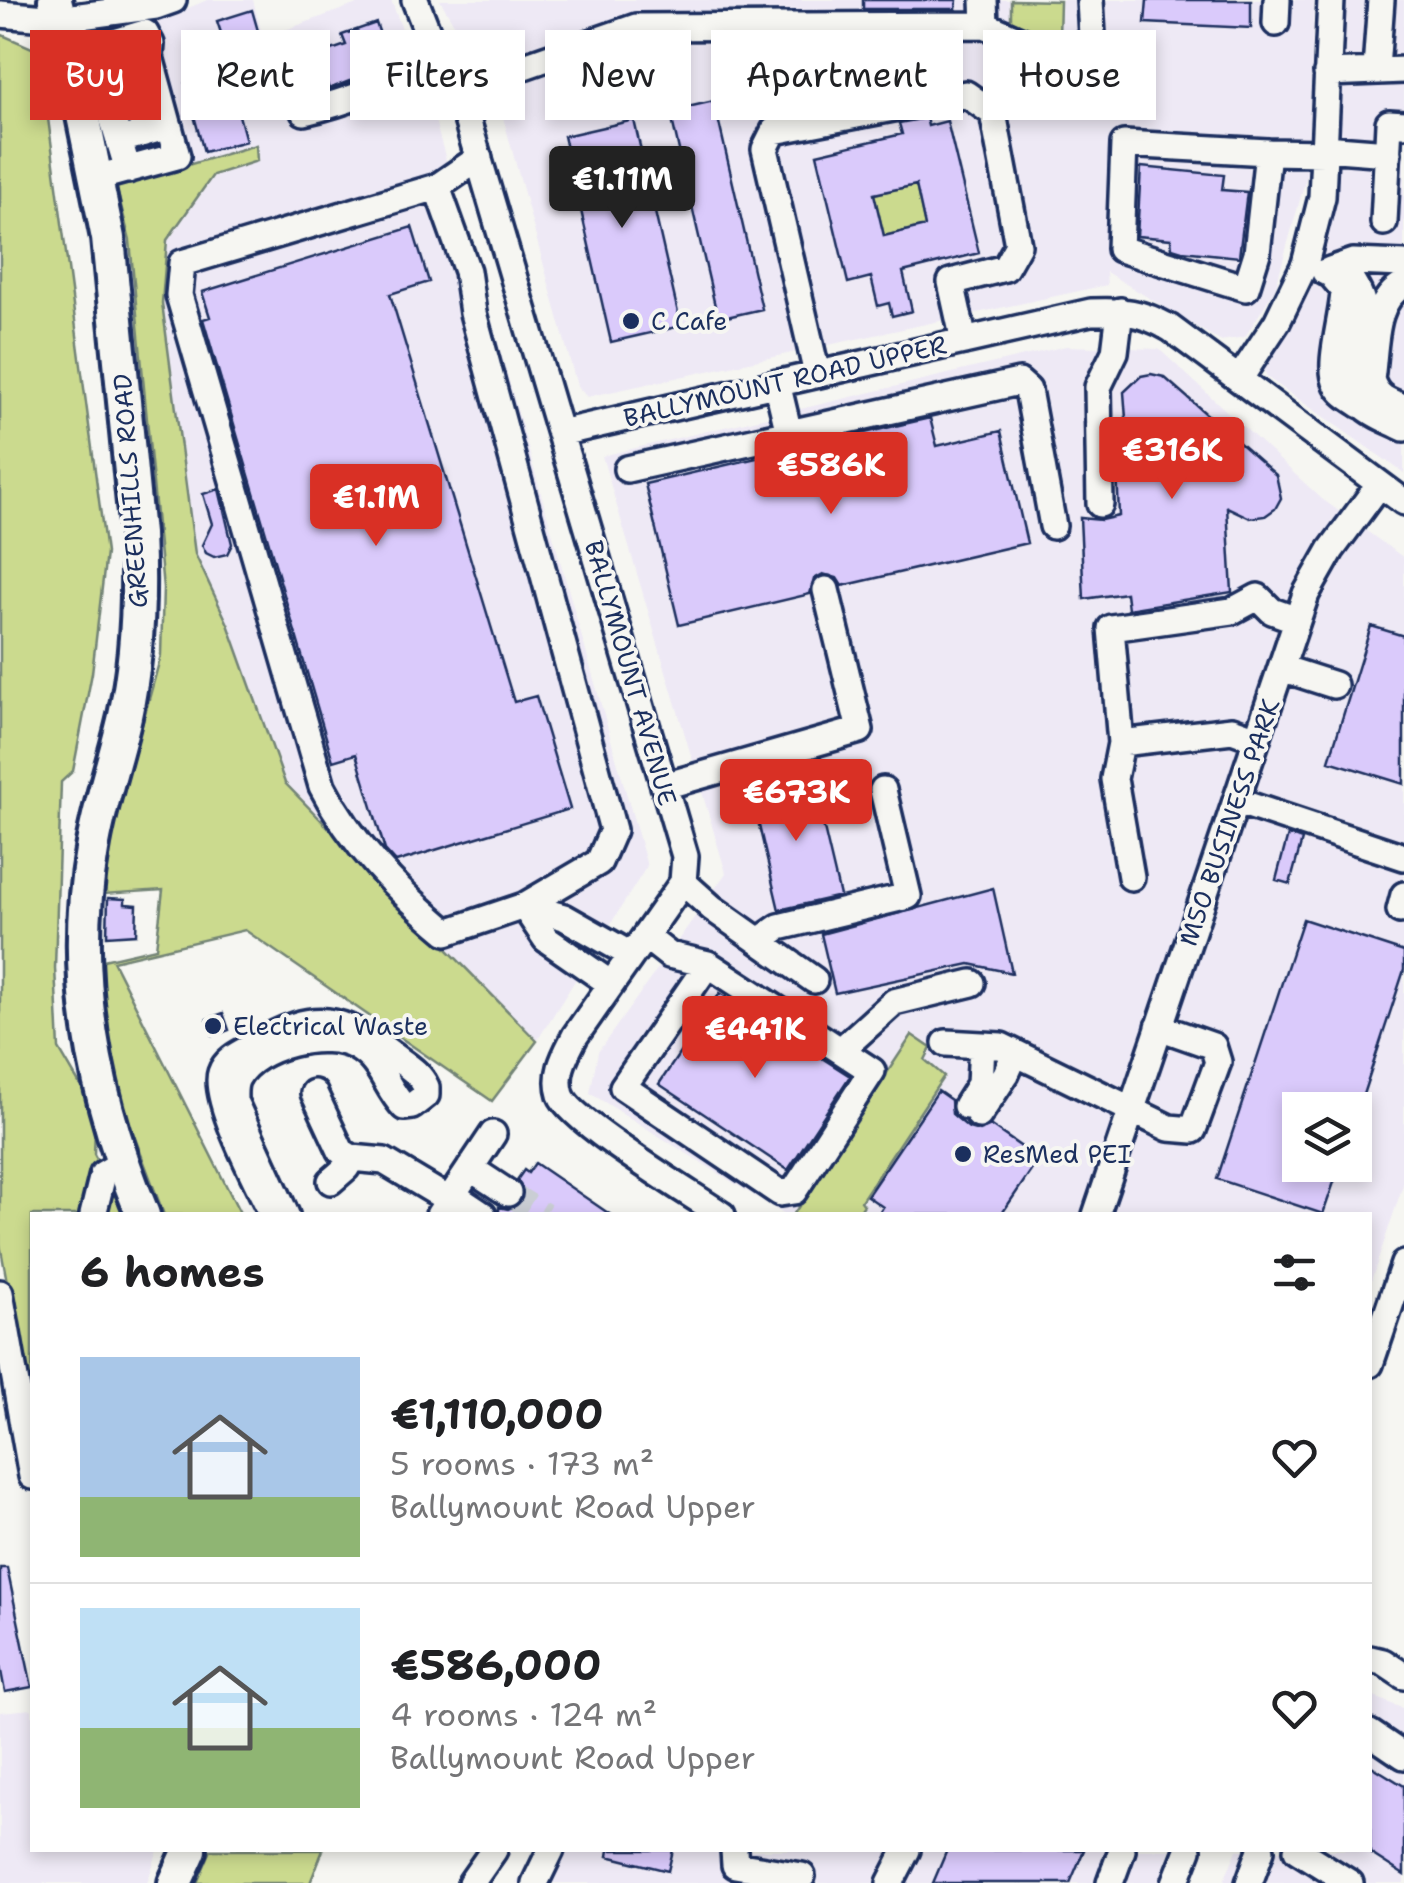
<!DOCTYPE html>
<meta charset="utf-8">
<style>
body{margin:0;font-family:"Shantell Sans",sans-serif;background:#f2f2f2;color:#202124;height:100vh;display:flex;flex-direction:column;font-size:38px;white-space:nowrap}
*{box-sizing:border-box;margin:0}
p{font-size:32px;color:#757577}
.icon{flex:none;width:55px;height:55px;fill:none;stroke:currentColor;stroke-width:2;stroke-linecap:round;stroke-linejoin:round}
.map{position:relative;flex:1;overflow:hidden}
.details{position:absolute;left:30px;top:1212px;width:1342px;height:640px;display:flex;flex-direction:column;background:#fff;border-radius:0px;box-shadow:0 5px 15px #0003}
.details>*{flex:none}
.top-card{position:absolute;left:30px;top:30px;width:1345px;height:90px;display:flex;gap:20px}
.fabs{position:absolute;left:1282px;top:1092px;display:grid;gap:20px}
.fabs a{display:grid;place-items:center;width:90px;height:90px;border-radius:0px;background:#fff;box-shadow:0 5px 15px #0003;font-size:50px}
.price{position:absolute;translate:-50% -85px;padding:0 22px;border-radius:10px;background:#d93025;color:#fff;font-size:32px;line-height:65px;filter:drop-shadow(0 2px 5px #0008)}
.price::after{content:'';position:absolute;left:50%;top:60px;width:30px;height:22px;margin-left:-15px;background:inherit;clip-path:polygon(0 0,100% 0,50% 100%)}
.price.current{background:#222;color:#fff}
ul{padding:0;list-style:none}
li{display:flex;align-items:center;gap:30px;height:250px;padding:0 50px}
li+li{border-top:2px solid #e0e0e0}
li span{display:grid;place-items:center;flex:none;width:280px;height:200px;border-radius:0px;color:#555}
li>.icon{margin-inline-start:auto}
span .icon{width:120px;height:120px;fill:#fffc;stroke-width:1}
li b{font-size:42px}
h2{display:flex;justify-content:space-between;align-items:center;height:120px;padding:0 50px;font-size:42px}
.tag{padding:0 35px;border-radius:0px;background:#fff;box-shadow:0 5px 15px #0003;font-size:35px;line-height:90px}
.tag.current{background:#d93025;color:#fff}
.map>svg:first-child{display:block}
.built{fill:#eee9f5;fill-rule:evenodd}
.green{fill:#cbda8e;stroke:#738476;stroke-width:2.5}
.building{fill:#dacafb;stroke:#1b2f5e;stroke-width:2.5;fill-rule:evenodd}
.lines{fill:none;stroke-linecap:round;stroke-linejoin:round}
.minor-tunnel{stroke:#caced4;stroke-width:25;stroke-dasharray:25 12;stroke-linecap:butt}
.minor-casing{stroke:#1b2f5e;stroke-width:32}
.major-casing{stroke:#1b2f5e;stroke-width:40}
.minor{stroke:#f6f6f2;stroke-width:25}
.major{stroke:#f6f6f2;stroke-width:32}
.poi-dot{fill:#1b2f5e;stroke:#f6f6f2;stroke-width:4}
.labels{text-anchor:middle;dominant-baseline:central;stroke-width:8;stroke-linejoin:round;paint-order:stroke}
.poi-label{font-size:25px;fill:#1b2f5e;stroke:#f6f6f2;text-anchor:start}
.street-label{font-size:25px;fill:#1b2f5e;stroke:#f6f6f2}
</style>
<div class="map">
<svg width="1404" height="1883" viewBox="0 0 1404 1883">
<rect width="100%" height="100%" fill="#f6f6f2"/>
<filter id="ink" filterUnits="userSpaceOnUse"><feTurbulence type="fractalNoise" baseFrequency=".01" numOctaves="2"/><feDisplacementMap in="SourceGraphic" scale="20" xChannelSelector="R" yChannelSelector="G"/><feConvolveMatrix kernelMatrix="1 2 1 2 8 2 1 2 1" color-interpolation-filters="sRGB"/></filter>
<g filter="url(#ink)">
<path class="built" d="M207 0H253L263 38 368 0H391L429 100 647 866 537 1041 285 783 228 624 195 554 162 303 167 240 213 175 257 161 255 145 116 186 86 44 89 32 156 22Z
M440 0H1314L1308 171 1275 289 1245 337 1220 341 1106 272 1107 285 587 397 577 386 498 99Z
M1322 0H1404V473L1268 378 1249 344 1285 282 1314 181Z
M1066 346 1159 349 1322 499 1404 558V1182L1370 1284V1215H785L590 1093 598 1052 726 873 602 456ZM1300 1110H1355V1165H1300Z
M1370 1695 1404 1709V1883H1223L1237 1850H1370Z
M32 1709V1850H158L147 1883H0V1712Z
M538 1850H1170L1158 1883H516Z"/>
<path class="green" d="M1011 0 1060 1 1059 38 1045 43 1011 31Z
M0 34 39 51 106 553 92 673 73 771 61 782 55 968 59 1049 90 1102 95 1127 94 1154 127 1215H32V1417L0 1244Z
M256 145 257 161 213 175 167 240 162 303 195 554 228 624 285 783 537 1041 492 1101 245 930 113 961 241 1215H164L127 1117 105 1034 99 961 156 948 163 890 104 894 112 835 161 655 163 588 130 241 116 186Z
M916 185 925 226 884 236 874 194Z
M912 1035 931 1048 925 1060 944 1076 861 1201 864 1205 857 1215H793Z
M211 1850H323L310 1883H197Z"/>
<path class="building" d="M863 0H957L956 9H863Z
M1147 0H1251V28L1145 23Z
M252 10 260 38 226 48 217 21Z
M376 23 391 65 329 89 317 55 346 45 342 35Z
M227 71 246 141 204 152 185 83Z
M714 101 762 309 718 319 670 111Z
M926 118 928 126 947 121 979 253 903 272 912 311 892 316 889 303 878 306 871 277 848 283 817 154 902 134 899 123ZM916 185 925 226 884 236 874 194Z
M634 120 681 326 611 342 564 136Z
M1141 167 1224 175 1222 190 1247 192 1239 257 1182 251 1172 248 1171 239 1137 236Z
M412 227 429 282 390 294 514 702 536 696 570 809 396 862 385 850 356 754 333 761 203 319 210 317 202 292Z
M1151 374 1164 377 1276 475 1281 498 1275 509 1265 516 1250 518 1227 507 1232 592 1128 609 1126 593 1084 599 1080 518 1101 520 1119 516 1115 422 1127 432 1124 392 1141 376Z
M930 418 937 446 1001 431 1027 543 842 586 837 578 823 574 814 579 810 594 679 625 645 484 778 453 786 461 795 462 804 457 808 446Z
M219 489 232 544 227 554 214 557 206 553 202 545 212 524 203 494Z
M1371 626 1404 636V784L1329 761Z
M812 778 840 896 779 910 751 792Z
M1288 835 1302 840 1290 884 1276 880Z
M993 888 1012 973 970 964 835 993 821 934Z
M108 898 125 899V904L137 905 136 934 107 936Z
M1303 919 1404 952V970L1358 1110H1300V1165H1340L1323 1214 1217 1179Z
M720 993 850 1076 788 1170 659 1084Z
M223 1013 229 1030 213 1036 207 1019Z
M938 1091 951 1100 952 1114 969 1128 979 1131 991 1126 1039 1159 1001 1215H878L883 1207 867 1196Z
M535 1163 611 1215H499V1207L508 1209 521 1203 524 1193 517 1180 524 1170 528 1173Z
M0 1568H7L32 1687 5 1692 0 1666Z
M1370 1765 1404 1786V1875L1370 1853Z
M609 1850H673L668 1871 608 1856Z
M947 1850H1084L1070 1883H933Z"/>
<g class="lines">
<path class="minor-tunnel" d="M508 1193 544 1215"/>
<defs>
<path id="minor" d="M415 0 429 36 458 89 685 856 683 882 575 1036C566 1054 554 1073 561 1095 570 1121 693 1195 722 1215
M0 14 58 19 156 6 173 0
M1276 23 1277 0
M985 25 1051 54 1093 53 1090 0
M1376 69 1381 0
M1327 73 1404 70
M77 86C103 79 124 66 150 57L177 156 96 178
M458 89 636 27 985 25 984 0
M112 111 161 98
M304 112C352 101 397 82 441 59
M120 140 169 126
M1324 148 1388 153
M1268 152 1124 144 1120 249 1246 288 1257 253 1268 152 1324 153
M128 170 94 57 98 47 145 33 151 44 150 57
M437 187 467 271 473 313 613 830 599 862 524 906 447 932C397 890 352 845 322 786L179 295 182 263 437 187 479 158
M1384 222 1389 123 1404 124
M1330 270 1353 262 1404 264
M1325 272H1346C1355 285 1364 299 1364 315 1365 341 1339 384 1363 405 1373 415 1391 421 1404 428
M1333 277 1344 290C1344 314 1327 365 1337 384 1342 394 1352 399 1361 405
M1404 285C1372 300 1376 347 1371 379 1376 397 1387 401 1404 407
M817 374 765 149 774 131 966 94 993 113 1018 245 1005 268 951 282 964 341
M1240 378 1277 322 1305 264 1322 197 1331 0
M777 383 792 446
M560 433 1091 312C1124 311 1140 311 1170 328L1404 502
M627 469 1019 382 1028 390 1053 526
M1100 504 1098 387 1115 352 1120 311
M1281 668 1334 685
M1121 743 1111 628 1232 611 1258 597 1272 611 1297 620
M664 786 860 730 826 590
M1236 801 1404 857
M1131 877 1114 779 1121 743 1232 730 1257 739
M683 882 712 908 814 980
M524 906 546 939 611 984
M524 906 564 917 631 955
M1400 910 1404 895
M646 937 669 955 708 964 872 1071 794 1191 780 1193 623 1087 708 964
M759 941 779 927 908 896 883 790
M946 1043 1001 1046 1169 1128 1193 1130 1218 1062 1213 1046 1159 1027
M841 1050 894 1002 972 983
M314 1093 341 1151 352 1158 384 1161 449 1200
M966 1106 980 1084 982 1045
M979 1115 1006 1074 1015 1054
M470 1168 508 1193
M331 1181 346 1168 352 1158
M453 1195 483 1215
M93 1215 103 1174 122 1163
M273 1215C260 1188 212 1099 221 1073 226 1058 243 1052 255 1045 315 1009 341 1016 394 1056 406 1065 420 1073 426 1087V1095L412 1106 404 1107C385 1087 382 1061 356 1047 325 1029 255 1045 237 1078 233 1085 234 1093 234 1101L286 1215
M439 1215 493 1134
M1096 1215 1306 594 1331 550 1379 485
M0 1293 32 1476
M1370 1364 1404 1264
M1370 1659 1383 1662 1404 1676
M1370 1733 1404 1756
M734 1850 735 1865 802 1876
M1297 1850 1350 1883
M471 1883 494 1850
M535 1883 551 1850
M890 1883 907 1850
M1110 1883 1122 1850
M1175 1883 1188 1850
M1249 1883 1261 1850"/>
<path id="major" d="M55 0 77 86 108 238 137 534C140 596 138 656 125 716 115 761 99 805 92 850 70 975 95 1100 143 1215
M175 1883 190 1850"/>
</defs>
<use href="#minor" class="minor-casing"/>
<use href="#major" class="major-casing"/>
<use href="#minor" class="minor"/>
<use href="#major" class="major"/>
</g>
</g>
<g class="poi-dot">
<circle cx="631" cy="321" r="10"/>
<circle cx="213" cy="1026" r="10"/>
<circle cx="963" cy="1154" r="10"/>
</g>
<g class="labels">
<g class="poi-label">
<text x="651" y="321">C Cafe</text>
<text x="233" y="1026">Electrical Waste</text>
<text x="983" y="1154">ResMed PEI</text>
</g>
<g class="street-label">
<text transform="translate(785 381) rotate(-13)">BALLYMOUNT ROAD UPPER</text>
<text transform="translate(130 491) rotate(-94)">GREENHILLS ROAD</text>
<text transform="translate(631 673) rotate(74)">BALLYMOUNT AVENUE</text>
<text transform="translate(1229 822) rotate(-71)">M50 BUSINESS PARK</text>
</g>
</g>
</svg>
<div class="fabs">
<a><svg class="icon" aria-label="layers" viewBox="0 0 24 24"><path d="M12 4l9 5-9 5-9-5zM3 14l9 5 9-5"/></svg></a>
</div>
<b class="price current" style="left:622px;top:231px">€1.11M</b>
<b class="price" style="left:1172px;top:502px">€316K</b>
<b class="price" style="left:831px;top:517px">€586K</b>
<b class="price" style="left:376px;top:549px">€1.1M</b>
<b class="price" style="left:796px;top:844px">€673K</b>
<b class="price" style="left:755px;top:1081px">€441K</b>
<div class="top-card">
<a class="tag current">Buy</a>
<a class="tag">Rent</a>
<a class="tag">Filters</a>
<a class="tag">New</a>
<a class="tag">Apartment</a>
<a class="tag">House</a>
</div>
<section class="details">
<h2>6 homes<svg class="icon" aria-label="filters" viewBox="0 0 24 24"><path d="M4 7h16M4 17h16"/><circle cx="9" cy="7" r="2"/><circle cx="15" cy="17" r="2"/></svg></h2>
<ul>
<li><span style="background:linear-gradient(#a9c7e8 70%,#8fb573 0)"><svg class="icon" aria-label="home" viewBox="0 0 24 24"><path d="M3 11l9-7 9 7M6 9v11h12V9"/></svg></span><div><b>€1,110,000</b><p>5 rooms · 173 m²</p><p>Ballymount Road Upper</p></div><svg class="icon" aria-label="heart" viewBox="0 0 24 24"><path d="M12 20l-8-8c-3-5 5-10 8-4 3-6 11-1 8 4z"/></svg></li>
<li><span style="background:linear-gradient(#bfe0f5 60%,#8fb573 0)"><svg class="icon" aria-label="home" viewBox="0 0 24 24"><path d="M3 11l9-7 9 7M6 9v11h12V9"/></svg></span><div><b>€586,000</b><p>4 rooms · 124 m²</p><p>Ballymount Road Upper</p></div><svg class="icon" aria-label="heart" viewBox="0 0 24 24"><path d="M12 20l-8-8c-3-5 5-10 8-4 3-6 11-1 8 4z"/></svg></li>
</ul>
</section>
</div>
